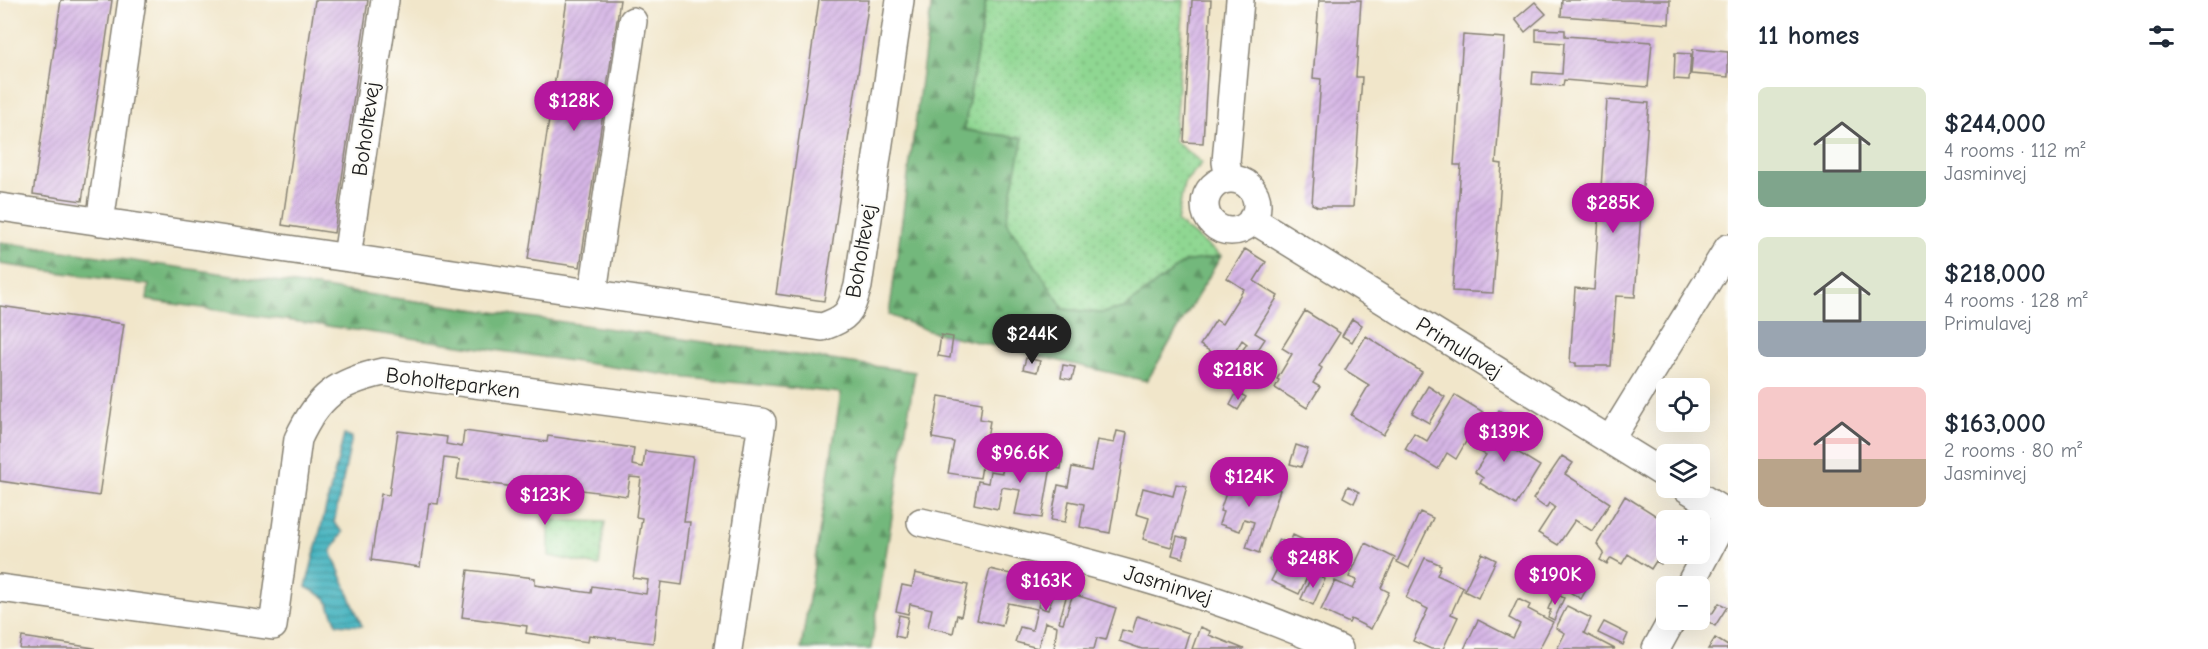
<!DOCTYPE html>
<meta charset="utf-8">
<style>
body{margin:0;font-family:"Comic Neue",sans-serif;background:#f6f6f7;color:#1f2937;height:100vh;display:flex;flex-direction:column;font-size:22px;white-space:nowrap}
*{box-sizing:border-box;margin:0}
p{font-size:20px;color:#747a83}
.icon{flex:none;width:33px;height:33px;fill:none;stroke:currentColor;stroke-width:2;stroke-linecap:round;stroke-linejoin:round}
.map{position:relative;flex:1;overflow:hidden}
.drawer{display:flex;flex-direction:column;background:#fff;width:480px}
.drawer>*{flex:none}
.fabs{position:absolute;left:1656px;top:378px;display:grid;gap:12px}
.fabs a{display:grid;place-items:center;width:54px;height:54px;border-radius:9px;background:#fff;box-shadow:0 6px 24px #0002;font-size:30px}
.price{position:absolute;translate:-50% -51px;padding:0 14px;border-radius:21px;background:#b5179e;color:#fff;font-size:20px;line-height:39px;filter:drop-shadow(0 2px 3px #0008)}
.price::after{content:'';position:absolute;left:50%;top:36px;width:18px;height:14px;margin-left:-9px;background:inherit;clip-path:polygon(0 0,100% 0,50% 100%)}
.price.on{background:#222;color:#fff}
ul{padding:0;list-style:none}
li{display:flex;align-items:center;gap:18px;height:150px;padding:0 30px}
li span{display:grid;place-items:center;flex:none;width:168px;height:120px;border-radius:9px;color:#555}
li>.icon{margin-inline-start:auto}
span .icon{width:72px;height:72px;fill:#fffc;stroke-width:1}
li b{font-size:26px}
h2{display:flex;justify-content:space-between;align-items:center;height:72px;padding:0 30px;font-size:26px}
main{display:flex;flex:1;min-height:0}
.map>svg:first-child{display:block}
.green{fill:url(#green-dots);stroke:#567a57;stroke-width:1.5}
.forest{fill:url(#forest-firs);stroke:#486a4c;stroke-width:1.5}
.water{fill:url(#water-rules);stroke:#31686e;stroke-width:1.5}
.building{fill:url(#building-hatch)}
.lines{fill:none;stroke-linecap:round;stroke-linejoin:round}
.minor-casing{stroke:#868173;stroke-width:30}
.minor{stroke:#fff;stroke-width:27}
.labels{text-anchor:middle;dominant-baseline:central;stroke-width:4.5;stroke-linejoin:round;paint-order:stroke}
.street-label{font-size:22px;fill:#1c1c1c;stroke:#fdfcf7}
</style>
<main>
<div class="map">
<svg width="1728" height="649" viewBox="0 0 1728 649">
<defs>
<pattern id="green-dots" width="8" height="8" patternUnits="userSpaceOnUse" patternTransform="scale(1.5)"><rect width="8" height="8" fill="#8fd792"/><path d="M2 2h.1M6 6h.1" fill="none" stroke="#7bb87d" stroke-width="1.8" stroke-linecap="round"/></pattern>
<pattern id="forest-firs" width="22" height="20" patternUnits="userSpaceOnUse" patternTransform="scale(1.5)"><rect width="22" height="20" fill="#73b87c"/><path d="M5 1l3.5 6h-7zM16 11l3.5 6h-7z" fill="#5e9565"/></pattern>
<pattern id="water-rules" width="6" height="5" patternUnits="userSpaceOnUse" patternTransform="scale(1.5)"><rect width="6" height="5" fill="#46b4c0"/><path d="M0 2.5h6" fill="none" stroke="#3a929b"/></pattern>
<pattern id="building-hatch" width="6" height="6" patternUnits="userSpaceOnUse" patternTransform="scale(1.5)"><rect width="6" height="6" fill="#d5b5e5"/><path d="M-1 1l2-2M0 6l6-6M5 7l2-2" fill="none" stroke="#b69bc4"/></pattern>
</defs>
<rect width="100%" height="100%" fill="#fdfcf7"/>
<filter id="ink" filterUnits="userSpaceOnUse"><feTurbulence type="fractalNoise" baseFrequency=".0167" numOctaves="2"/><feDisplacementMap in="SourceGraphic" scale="12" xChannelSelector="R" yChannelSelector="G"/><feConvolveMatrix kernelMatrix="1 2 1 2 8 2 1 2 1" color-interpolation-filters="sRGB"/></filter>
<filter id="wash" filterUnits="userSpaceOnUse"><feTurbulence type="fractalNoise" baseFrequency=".008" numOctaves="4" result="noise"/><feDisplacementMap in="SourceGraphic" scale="24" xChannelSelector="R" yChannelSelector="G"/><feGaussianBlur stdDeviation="1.35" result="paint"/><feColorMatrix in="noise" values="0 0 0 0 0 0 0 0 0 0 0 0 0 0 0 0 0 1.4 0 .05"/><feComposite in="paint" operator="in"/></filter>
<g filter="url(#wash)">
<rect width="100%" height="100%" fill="#f1e6ca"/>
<path class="green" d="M986 0H1184L1174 141 1202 163 1184 183 1177 222 1221 256 1147 381 929 331Z
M549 520 605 522 599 566 549 556Z"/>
<path class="forest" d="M932 0H986L964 130 1023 138 1006 221 1064 309 1101 313 1124 308 1184 262 1221 256 1147 381 929 331 889 315Z
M0 242 915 372 871 649H801L841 393 689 378 147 300 149 285 0 264Z"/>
<path class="water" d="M344 435 352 437 334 523 343 532 331 551 362 626 337 624 326 598 306 587Z"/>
<g id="blocks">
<path class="building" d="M61 0H112L82 201 33 194Z
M315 0H368L334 233 282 225Z
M567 0H620L580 267 528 259Z
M819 0H869L824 301 776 294Z
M1192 0H1211L1203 143 1184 142Z
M1319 0H1361L1356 77H1362L1353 207H1318L1312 204 1321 79 1313 78Z
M1562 0H1670L1669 24 1561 16Z
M1535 2 1546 14 1525 32 1515 19Z
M1536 29 1565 30V36L1652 42 1648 87 1564 80 1563 86 1532 84 1533 72 1562 74 1564 43 1536 41Z
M1463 35 1505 38 1496 163 1502 164 1493 293 1452 291 1461 165H1454Z
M1693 49 1728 52V77L1691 74Z
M1675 53 1691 54 1689 80 1674 79Z
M1607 100 1649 103 1635 297 1616 296 1611 366H1576V363H1570L1575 288 1594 290Z
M1245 249 1266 262 1254 281 1278 296 1255 333 1265 339 1252 359 1241 352 1247 344 1242 340 1228 363 1200 345 1216 320 1222 324 1244 289 1227 278Z
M0 306 124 324 99 496 0 481Z
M1305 311 1340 333 1319 366 1322 368 1313 383 1320 387 1307 408 1275 388 1279 380 1277 379 1292 354 1282 348Z
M1352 319 1362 325 1352 342 1342 336Z
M941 335 953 337 950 358 938 356Z
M1366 336 1422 372 1383 435 1351 415 1369 385 1345 370Z
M1026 358 1040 361 1037 372 1023 369Z
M1063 365 1075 367 1072 380 1061 378Z
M1428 386 1445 397 1429 423 1412 413Z
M1237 392 1246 397 1238 410 1230 405Z
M1455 395 1483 412 1456 459 1447 453 1438 469 1405 449 1414 433 1427 441Z
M939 396 982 403 980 419 990 421 980 478 948 473 954 442 932 438Z
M1499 410 1511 418 1498 440 1540 466 1516 505 1480 483 1483 478 1475 472 1486 455 1475 449Z
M398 431 447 437 446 444 462 447 464 431 547 442 548 436 634 448 632 465 643 467 645 451 693 457 684 522H690L682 585 661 582 653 643 589 635 588 642 526 633 527 626 462 617 468 570 535 578V585L591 593 592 586 646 594 648 580 633 578 642 518 636 517 641 478 630 477 627 496 544 485 543 491 457 479 460 460 444 458 438 504 429 503 420 567 371 560 381 494 389 495Z
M1117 431 1127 433 1110 533 1080 527 1084 504 1069 501 1065 522 1051 520 1058 485 1068 487 1072 467 1091 471 1097 440 1114 443Z
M1296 445 1308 449 1301 467 1290 464Z
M1051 451 1063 453 1061 469 1051 467 1042 518 1015 514 1020 490 1002 487 998 509 974 504 978 481 988 483 990 471 1002 473 1005 457 1027 461 1028 454 1044 457 1043 464H1048Z
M1562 456 1573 463 1565 474 1610 503 1592 531 1575 520 1558 545 1538 533 1555 507 1549 503 1546 508 1533 499Z
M1233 472 1280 490 1259 553 1246 548 1254 522 1244 519 1240 531 1219 524 1223 512 1220 511Z
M1176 484 1187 486 1171 547 1143 539 1149 518 1136 514 1143 488 1173 496Z
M1348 486 1359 492 1354 503 1343 497Z
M1625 496 1666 522 1668 554 1661 564 1656 561 1651 569 1628 554 1622 564 1611 558 1607 564 1600 560 1604 553 1597 544Z
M1420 512 1433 518 1409 568 1397 562Z
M1293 535 1327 551 1321 564 1315 561 1299 594 1271 581 1279 565 1269 560 1279 539 1289 544Z
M1177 536 1188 539 1183 558 1172 555Z
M1365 543 1395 558 1381 588 1389 592 1371 629 1351 619 1349 623 1321 610 1335 581 1353 589 1357 580 1349 577Z
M1482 553 1496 560 1478 598 1464 591Z
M1425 558 1441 565 1437 575 1463 587 1451 614 1458 617 1443 649H1431L1413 641 1428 609 1406 598Z
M990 569 1044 582 1038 607 1048 610 1055 590 1067 594 1059 622 1063 623 1073 594 1116 608 1106 640 1097 638 1094 649H1054L1057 626 1045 622 1038 648 1015 642 1020 627 1032 630 1037 609 1008 603 1002 626 977 620Z
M915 573 968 585 961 616 957 615 953 633 928 627 932 609 910 604 908 614 896 611 902 585 912 587Z
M1313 573 1325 579 1313 605 1301 599Z
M1578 575 1590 583 1581 599 1568 591Z
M1555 593 1564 598 1554 620 1548 617 1551 610 1548 609Z
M1518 599 1530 605 1528 609 1553 622 1539 649H1464L1478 620 1513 638 1520 624 1509 618Z
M1719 603 1727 607 1715 626 1700 616V607L1712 614Z
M1567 606 1591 618 1584 633 1615 649H1557L1565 633 1556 628Z
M899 615 908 617 904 638 895 636Z
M1137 616 1189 633 1184 649H1142L1119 641 1122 630 1132 633Z
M1604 622 1628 634 1623 645 1598 633Z
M1200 627 1210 631 1209 635 1244 649H1192Z
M22 637 94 648V649H20Z
M1715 638 1728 646V649H1708Z"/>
</g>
</g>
<g filter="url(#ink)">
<use href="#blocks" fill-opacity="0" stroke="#868173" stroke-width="1.5"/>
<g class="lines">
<defs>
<path id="minor" d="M1229 179 1226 162 1240 0
M1205 205a26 26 0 1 1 52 0a26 26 0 1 1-52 0Z
M0 207 822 327C849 318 850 312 858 286L900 0
M1252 219 1666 475
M100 222 132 0
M347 257 385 0
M593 292 633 21
M1610 440 1728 248
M1686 488 1728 514
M921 522C1063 555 1205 588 1339 649
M1689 586 1727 514
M0 588 273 626 298 439C318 396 337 382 383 372L762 422 728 649
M1656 649 1672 620"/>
</defs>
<use href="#minor" class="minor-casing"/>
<use href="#minor" class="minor"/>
</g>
</g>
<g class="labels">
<g class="street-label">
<text transform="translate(366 129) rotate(-82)">Boholtevej</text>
<text transform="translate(861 251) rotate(-80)">Boholtevej</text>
<text transform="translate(1459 348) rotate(32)">Primulavej</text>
<text transform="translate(453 383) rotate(7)">Boholteparken</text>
<text transform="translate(1168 585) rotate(17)">Jasminvej</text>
</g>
</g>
</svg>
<div class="fabs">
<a><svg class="icon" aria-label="locate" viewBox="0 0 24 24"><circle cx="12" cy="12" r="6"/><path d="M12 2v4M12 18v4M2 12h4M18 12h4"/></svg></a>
<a><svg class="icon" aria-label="layers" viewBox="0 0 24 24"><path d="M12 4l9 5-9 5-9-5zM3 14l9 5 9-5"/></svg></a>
<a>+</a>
<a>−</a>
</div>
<b class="price" style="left:574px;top:132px">$128K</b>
<b class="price" style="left:1613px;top:234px">$285K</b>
<b class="price on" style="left:1032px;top:365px">$244K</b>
<b class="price" style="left:1238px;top:401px">$218K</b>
<b class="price" style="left:1504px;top:463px">$139K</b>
<b class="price" style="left:1020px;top:484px">$96.6K</b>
<b class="price" style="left:1249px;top:508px">$124K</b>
<b class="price" style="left:545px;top:526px">$123K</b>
<b class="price" style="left:1313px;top:589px">$248K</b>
<b class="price" style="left:1555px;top:606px">$190K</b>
<b class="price" style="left:1046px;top:612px">$163K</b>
</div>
<section class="drawer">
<h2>11 homes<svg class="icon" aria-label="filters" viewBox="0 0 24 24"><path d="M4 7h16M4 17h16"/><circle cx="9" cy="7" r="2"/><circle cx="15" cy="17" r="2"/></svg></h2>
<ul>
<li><span style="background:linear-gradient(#dfe7d0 70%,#7fa58c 0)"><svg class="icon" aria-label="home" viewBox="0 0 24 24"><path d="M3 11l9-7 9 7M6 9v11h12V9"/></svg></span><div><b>$244,000</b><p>4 rooms · 112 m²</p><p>Jasminvej</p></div></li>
<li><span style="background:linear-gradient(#dfe7d0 70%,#9aa5b1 0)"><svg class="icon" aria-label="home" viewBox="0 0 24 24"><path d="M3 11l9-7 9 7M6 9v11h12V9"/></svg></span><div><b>$218,000</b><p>4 rooms · 128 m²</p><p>Primulavej</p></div></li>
<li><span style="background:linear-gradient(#f6c9c9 60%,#b9a48a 0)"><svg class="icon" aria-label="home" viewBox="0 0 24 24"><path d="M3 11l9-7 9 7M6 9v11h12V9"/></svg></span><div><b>$163,000</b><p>2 rooms · 80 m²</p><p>Jasminvej</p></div></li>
</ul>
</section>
</main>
